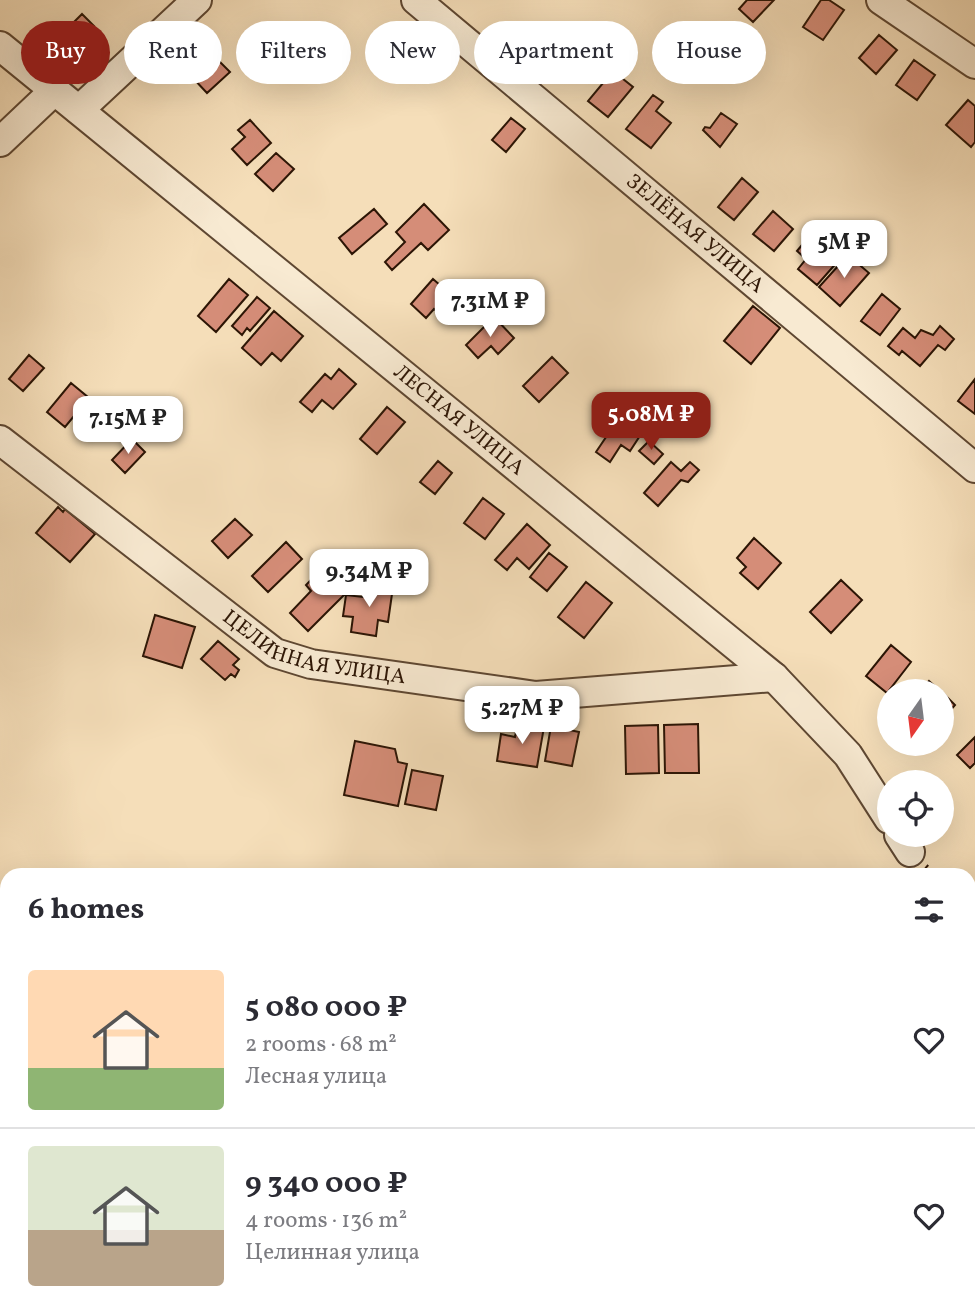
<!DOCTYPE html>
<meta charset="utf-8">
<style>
body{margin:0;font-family:Vollkorn,serif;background:#f7f7f7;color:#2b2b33;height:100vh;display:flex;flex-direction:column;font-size:26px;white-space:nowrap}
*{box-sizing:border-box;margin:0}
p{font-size:23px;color:#7c7c81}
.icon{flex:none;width:38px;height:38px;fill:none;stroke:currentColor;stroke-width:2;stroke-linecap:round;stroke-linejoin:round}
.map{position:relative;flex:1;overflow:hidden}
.panel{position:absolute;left:0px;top:868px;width:976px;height:448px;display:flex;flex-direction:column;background:#fff;border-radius:21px 21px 0 0;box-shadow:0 7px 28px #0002}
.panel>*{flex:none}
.hud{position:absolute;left:21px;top:21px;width:934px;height:63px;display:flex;gap:14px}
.needle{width:46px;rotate:194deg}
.fabs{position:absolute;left:877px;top:679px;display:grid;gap:14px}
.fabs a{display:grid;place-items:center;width:77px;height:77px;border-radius:50%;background:#fff;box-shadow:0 7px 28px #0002;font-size:35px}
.price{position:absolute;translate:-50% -60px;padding:0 16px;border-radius:14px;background:#fff;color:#222;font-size:23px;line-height:46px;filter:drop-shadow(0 2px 4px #0008)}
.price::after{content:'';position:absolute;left:50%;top:42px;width:21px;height:16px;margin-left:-10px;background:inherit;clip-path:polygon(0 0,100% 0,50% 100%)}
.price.active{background:#8f2418;color:#fff}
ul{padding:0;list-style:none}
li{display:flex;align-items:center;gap:21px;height:175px;padding:0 28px}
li+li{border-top:2px solid #e1e1e2}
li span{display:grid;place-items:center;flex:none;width:196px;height:140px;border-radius:7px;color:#555}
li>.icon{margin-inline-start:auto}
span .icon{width:84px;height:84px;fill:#fffc;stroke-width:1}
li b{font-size:30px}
h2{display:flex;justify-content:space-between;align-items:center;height:84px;padding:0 28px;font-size:30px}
.tag{padding:0 24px;border-radius:32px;background:#fff;box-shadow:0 7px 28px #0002;font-size:24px;line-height:63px}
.tag.active{background:#8f2418;color:#fff}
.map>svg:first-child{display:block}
.building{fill:#d58d78;stroke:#2c1505;stroke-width:2}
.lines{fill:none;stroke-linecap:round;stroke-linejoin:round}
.minor-casing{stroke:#5e4732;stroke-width:32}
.major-casing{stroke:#2c1505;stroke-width:40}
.path{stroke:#2c1505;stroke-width:4.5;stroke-dasharray:2 3.5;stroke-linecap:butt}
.minor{stroke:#f8ead2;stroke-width:28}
.major{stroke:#eabf7c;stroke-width:37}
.rail{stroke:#2c1505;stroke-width:5;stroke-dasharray:12 12;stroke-linecap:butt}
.labels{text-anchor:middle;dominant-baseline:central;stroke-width:7;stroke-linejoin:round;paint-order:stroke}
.street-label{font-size:21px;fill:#2c1505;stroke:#f8ead2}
</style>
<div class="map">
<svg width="975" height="1316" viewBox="0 0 975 1316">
<rect width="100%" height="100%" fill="#f5deb9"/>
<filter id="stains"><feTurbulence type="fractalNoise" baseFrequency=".00286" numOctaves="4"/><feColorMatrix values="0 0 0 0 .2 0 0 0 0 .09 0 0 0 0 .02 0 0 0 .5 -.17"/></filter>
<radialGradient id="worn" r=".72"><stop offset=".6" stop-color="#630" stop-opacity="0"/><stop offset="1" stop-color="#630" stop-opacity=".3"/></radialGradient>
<path class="building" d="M747 0H774L753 22 739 9Z
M821 0H829L844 10 823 40 803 27Z
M82 14 94 26 78 43 65 31Z
M557 35 574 48 554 74 537 61Z
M879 35 897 50 876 74 859 58Z
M169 40 191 64 171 82 166 76 160 79 145 63Z
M214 56 230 72 207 93 192 77Z
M914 60 935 75 917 100 896 85Z
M613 71 633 87 608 117 588 101Z
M653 95 663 102 656 111 671 123 651 148 626 129Z
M968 100 975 106V142L971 147 946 125Z
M721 113 737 124 720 147 703 130 705 127 710 128Z
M511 118 525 129 506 152 492 140Z
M250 120 271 143 247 165 232 149 245 137 238 130Z
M276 153 294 169 273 191 255 174Z
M742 178 758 192 734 220 718 207Z
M424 204 449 230 428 250 421 243 392 270 385 262 405 242 396 232Z
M374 209 387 224 352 254 339 238Z
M773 211 793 229 774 251 753 234Z
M807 239 817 248 821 244 839 260 817 285 798 269 806 259 797 251Z
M848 255 869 273 840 306 819 287Z
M229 279 248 295 216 332 198 316Z
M433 279 448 292 443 298 449 307 441 315 434 309 426 318 411 304Z
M882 294 900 309 880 335 861 321Z
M257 297 270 308 250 331 247 328 242 335 232 326Z
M753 306 780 328 751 364 724 341Z
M274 311 303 336 281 361 272 353 261 365 242 348Z
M494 317 514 338 498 354 491 346 478 358 466 345Z
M940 326 954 339 945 350 938 345 920 366 902 351 899 355 888 346 903 328 915 338 921 330 933 335Z
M29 355 44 368 23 391 9 379Z
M552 357 568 373 539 402 523 386Z
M339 369 356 384 333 409 322 400 312 412 300 402 325 374 331 379Z
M975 379V414L958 401Z
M71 383 89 398 65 427 47 412Z
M387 407 405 422 377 454 360 439Z
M625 409 647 425 630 451 621 445 610 462 596 452Z
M132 439 145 452 125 473 112 460Z
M649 441 663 454 654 464 639 451Z
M438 461 452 473 435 494 420 482Z
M671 462 681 471 690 462 699 470 688 482 681 480 658 506 644 493Z
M483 498 504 514 485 539 464 523Z
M58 507 63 512 65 509 95 534 70 562 36 533Z
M235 519 252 535 228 558 212 541Z
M527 524 550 545 529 569 517 558 507 570 495 560Z
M754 538 781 563 758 589 740 573 746 567 737 558Z
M286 542 302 559 268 592 252 576Z
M549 553 567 567 547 591 530 577Z
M332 558 357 582 308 631 290 613 311 591 306 585Z
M841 580 862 600 831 633 810 612Z
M586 582 612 603 584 638 558 617Z
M365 583 393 587 388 622 378 620 376 636 351 632 353 617 343 616 346 595 363 597Z
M155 615 195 627 182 668 143 656Z
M218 641 239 659 233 665 239 670 235 677 231 674 225 680 201 659Z
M891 645 911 662 887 693 866 676Z
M929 681 940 691H920Z
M942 692 955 705 942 720Z
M518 722 544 727 537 767 497 761 501 734 515 737Z
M698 724 699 773H665L664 725Z
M658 725 659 773 626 774 625 726Z
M551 726 579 732 572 766 545 761Z
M975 737V763L970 768 957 755Z
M355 741 395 749 398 762 407 764 398 806 344 795Z
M412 770 443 776 436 810 405 804Z
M746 1309H777L779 1316H747Z
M844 1309H870L873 1316H846Z"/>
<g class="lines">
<defs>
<g id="minor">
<path id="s1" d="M416 0 975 468"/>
<path d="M881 0 975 64"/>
<path id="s2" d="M0 46 774 677 848 755 889 819"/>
<path d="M79 110 197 0"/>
<path d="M0 142 55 90"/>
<path id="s3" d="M0 440 275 653 311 664 536 696 774 677"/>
<path d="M899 835 910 852"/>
<path d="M0 1285 7 1284"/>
<path d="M339 1309 340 1316"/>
<path d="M549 1316 569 1309"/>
</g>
<path id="major" d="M0 1059 7 1060
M970 1154H975"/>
</defs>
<use href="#minor" class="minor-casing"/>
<use href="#major" class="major-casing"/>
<path class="path" d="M926 866 936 875
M970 906 975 911"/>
<use href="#minor" class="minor"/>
<use href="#major" class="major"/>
<path class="rail" d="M0 958 7 959
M970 1038H975"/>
</g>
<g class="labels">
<g class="street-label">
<text stroke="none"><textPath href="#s1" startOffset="364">ЗЕЛЁНАЯ УЛИЦА</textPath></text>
<text stroke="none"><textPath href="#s2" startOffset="592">ЛЕСНАЯ УЛИЦА</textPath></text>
<text stroke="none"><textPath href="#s3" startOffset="383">ЦЕЛИННАЯ УЛИЦА</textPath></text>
</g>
</g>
<rect width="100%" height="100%" filter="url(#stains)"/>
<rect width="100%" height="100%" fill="url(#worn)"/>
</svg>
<div class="fabs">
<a><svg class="needle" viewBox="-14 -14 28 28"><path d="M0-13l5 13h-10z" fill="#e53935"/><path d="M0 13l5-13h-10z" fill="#7c7c81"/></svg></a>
<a><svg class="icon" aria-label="locate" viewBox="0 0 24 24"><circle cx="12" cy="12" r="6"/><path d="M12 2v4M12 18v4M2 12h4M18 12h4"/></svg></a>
</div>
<b class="price" style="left:844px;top:280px">5M ₽</b>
<b class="price" style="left:490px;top:339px">7.31M ₽</b>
<b class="price active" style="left:651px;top:452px">5.08M ₽</b>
<b class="price" style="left:128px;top:456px">7.15M ₽</b>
<b class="price" style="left:369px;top:609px">9.34M ₽</b>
<b class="price" style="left:522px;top:746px">5.27M ₽</b>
<div class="hud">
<a class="tag active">Buy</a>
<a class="tag">Rent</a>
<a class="tag">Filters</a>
<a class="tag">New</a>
<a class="tag">Apartment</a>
<a class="tag">House</a>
</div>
<section class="panel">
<h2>6 homes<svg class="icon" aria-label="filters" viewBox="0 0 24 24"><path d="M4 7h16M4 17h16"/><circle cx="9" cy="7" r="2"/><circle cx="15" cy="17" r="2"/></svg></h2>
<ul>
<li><span style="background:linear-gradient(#ffd9b3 70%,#8fb573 0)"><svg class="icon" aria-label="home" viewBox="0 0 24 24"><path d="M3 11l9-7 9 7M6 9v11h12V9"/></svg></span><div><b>5 080 000 ₽</b><p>2 rooms · 68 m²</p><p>Лесная улица</p></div><svg class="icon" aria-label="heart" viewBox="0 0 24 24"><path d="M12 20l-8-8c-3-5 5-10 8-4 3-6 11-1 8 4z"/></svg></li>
<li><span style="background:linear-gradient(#dfe7d0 60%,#b9a48a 0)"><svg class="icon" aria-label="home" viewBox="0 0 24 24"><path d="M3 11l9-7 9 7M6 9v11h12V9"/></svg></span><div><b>9 340 000 ₽</b><p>4 rooms · 136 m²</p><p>Целинная улица</p></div><svg class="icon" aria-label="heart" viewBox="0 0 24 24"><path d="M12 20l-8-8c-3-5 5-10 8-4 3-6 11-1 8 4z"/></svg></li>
</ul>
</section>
</div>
